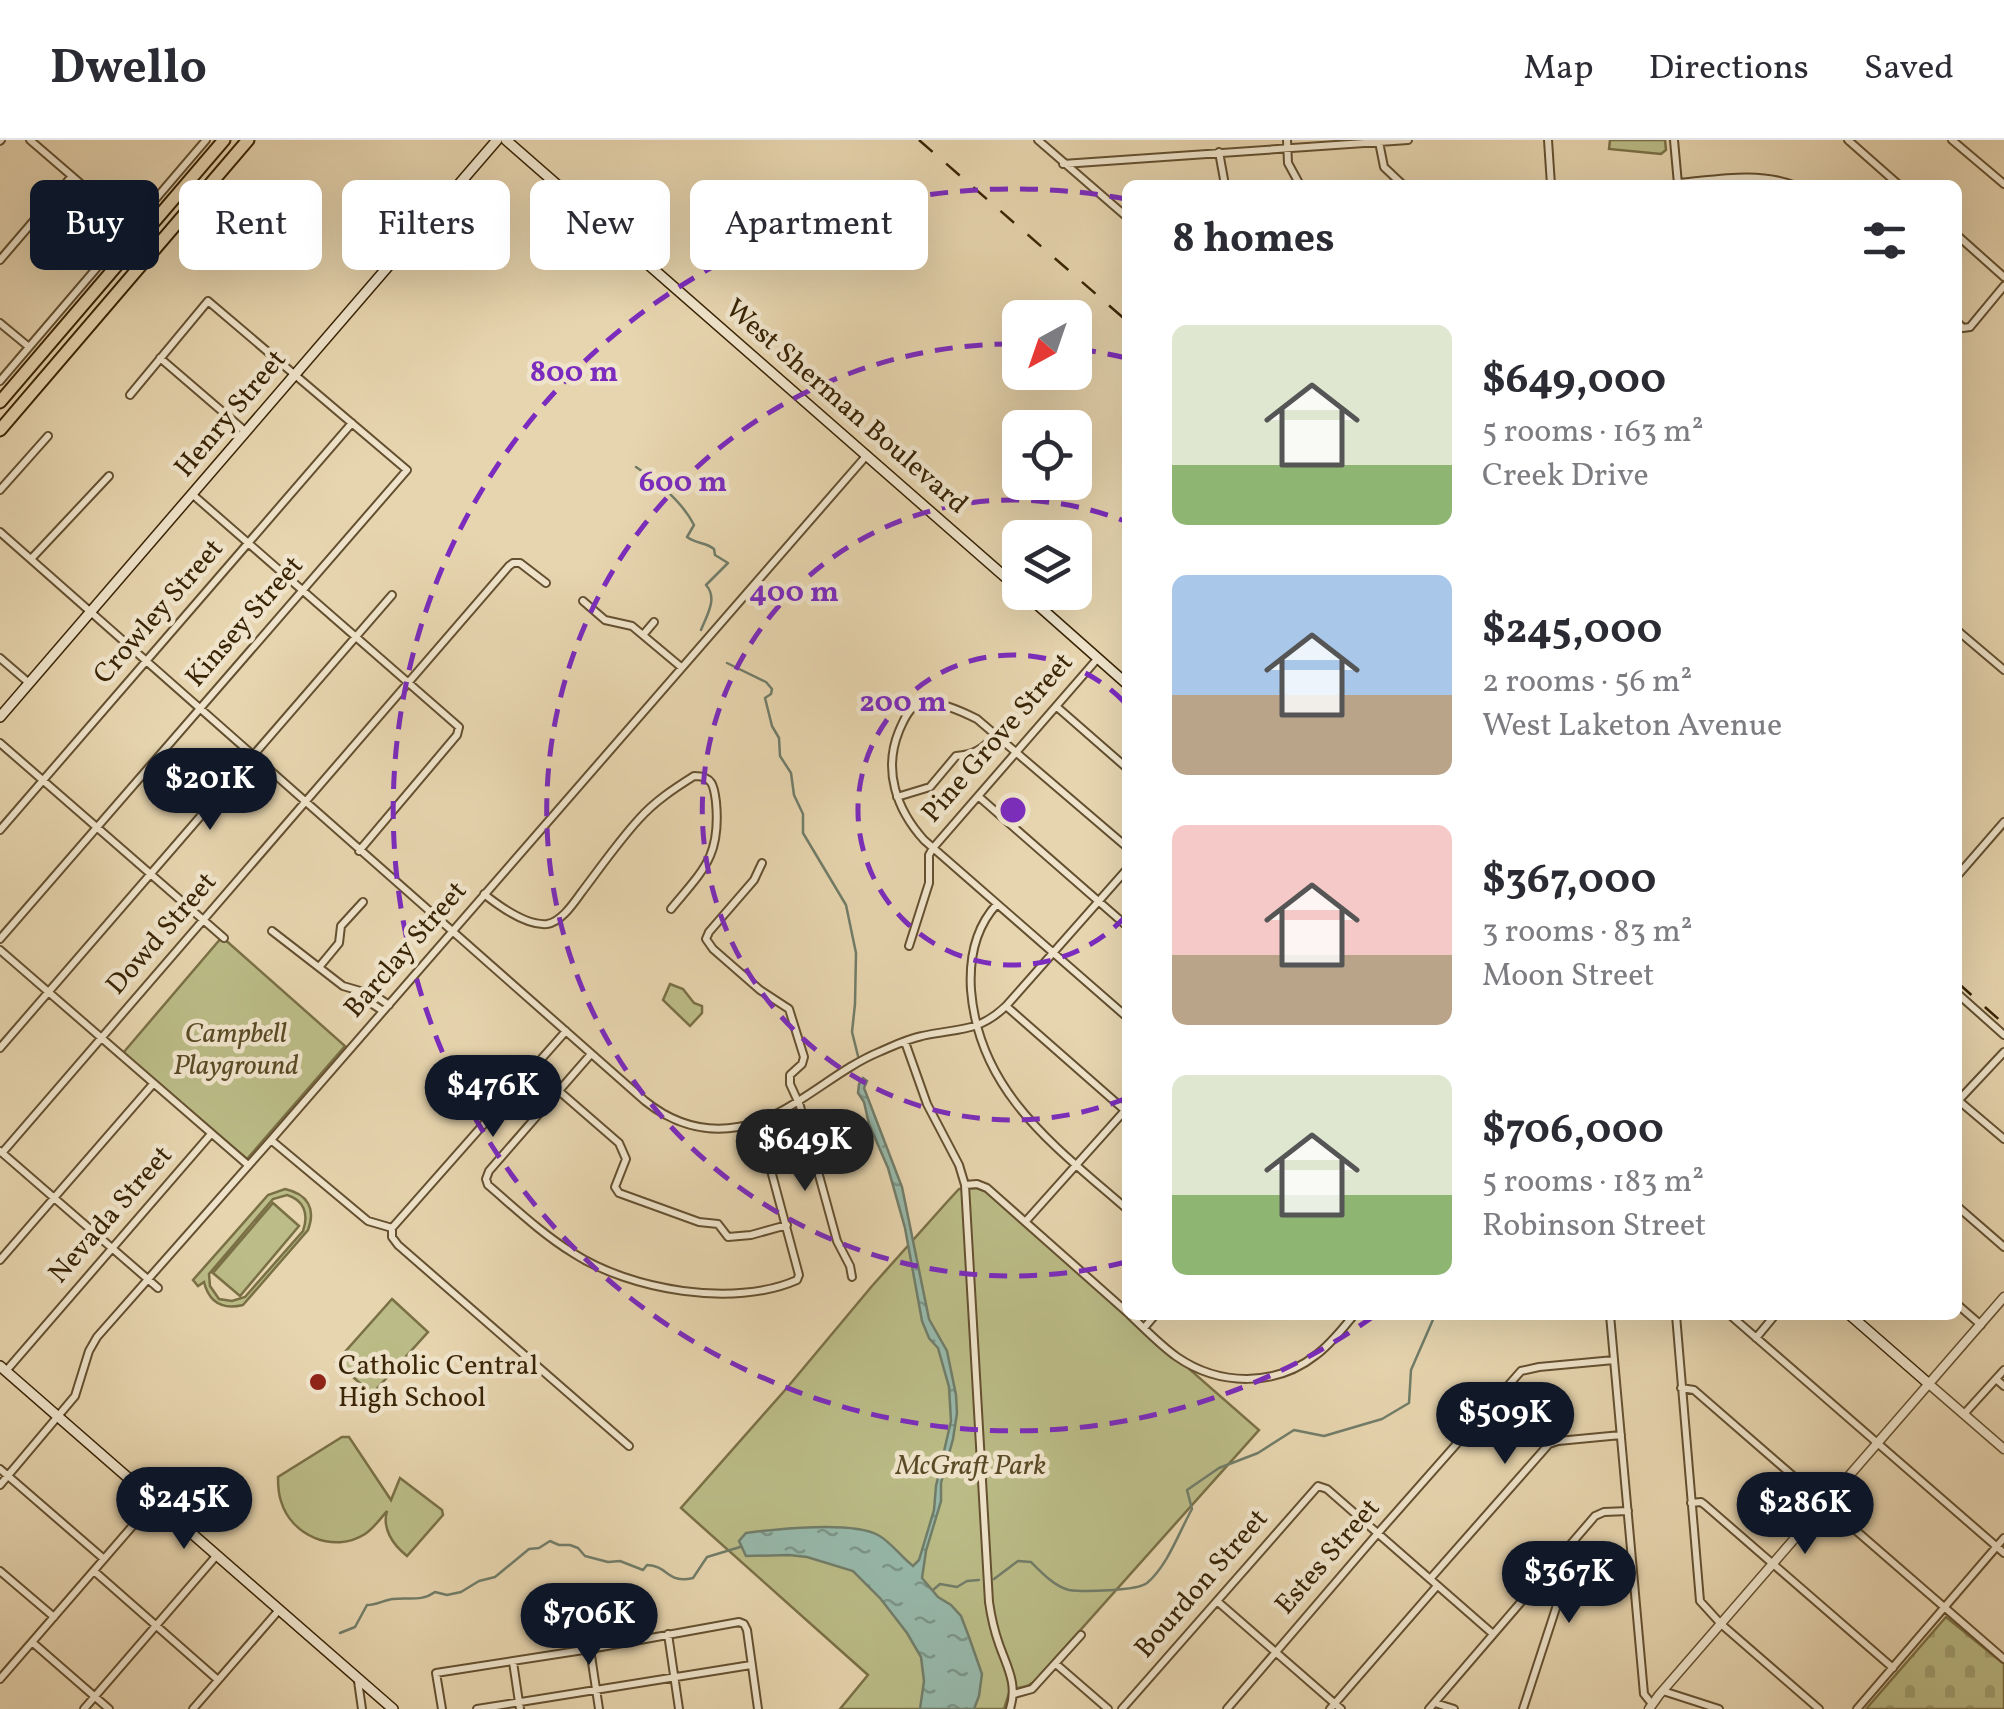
<!DOCTYPE html>
<meta charset="utf-8">
<style>
body{margin:0;font-family:Vollkorn,serif;background:#f2f2f3;color:#2b2b33;height:100vh;display:flex;flex-direction:column;font-size:38px;white-space:nowrap}
*{box-sizing:border-box;margin:0}
p{font-size:32px;color:#7c7c81}
.icon{flex:none;width:55px;height:55px;fill:none;stroke:currentColor;stroke-width:2;stroke-linecap:round;stroke-linejoin:round}
.map{position:relative;flex:1;overflow:hidden}
.sheet{position:absolute;left:1122px;top:40px;width:840px;height:1140px;display:flex;flex-direction:column;background:#fff;border-radius:15px;box-shadow:0 10px 40px #0002}
.sheet>*{flex:none}
.top-card{position:absolute;left:30px;top:40px;width:942px;height:90px;display:flex;gap:20px}
.needle{width:65px;rotate:220deg}
.buttons{position:absolute;left:1002px;top:160px;display:grid;gap:20px}
.buttons a{display:grid;place-items:center;width:90px;height:90px;border-radius:15px;background:#fff;box-shadow:0 10px 40px #0002;font-size:50px}
.price{position:absolute;translate:-50% -85px;padding:0 22px;border-radius:35px;background:#111827;color:#fff;font-size:32px;line-height:65px;filter:drop-shadow(0 2px 5px #0008)}
.price::after{content:'';position:absolute;left:50%;top:60px;width:30px;height:22px;margin-left:-15px;background:inherit;clip-path:polygon(0 0,100% 0,50% 100%)}
.price.on{background:#222;color:#fff}
ul{padding:0;list-style:none}
li{display:flex;align-items:center;gap:30px;height:250px;padding:0 50px}
li span{display:grid;place-items:center;flex:none;width:280px;height:200px;border-radius:15px;color:#555}
li>.icon{margin-inline-start:auto}
span .icon{width:120px;height:120px;fill:#fffc;stroke-width:1}
li b{font-size:42px}
h2{display:flex;justify-content:space-between;align-items:center;height:120px;padding:0 50px;font-size:42px}
.tag{padding:0 35px;border-radius:15px;background:#fff;box-shadow:0 10px 40px #0002;font-size:35px;line-height:90px}
.tag.on{background:#111827;color:#fff}
header{display:flex;align-items:center;gap:60px;box-sizing:border-box;height:140px;padding:0 50px;background:#fff;border-bottom:2px solid #e1e1e2}
header strong{font-size:48px}
nav{display:flex;gap:55px;margin-inline-start:auto;font-size:35px}
.map>svg:first-child{display:block}
.cemetery{fill:url(#cemetery-stones);stroke:#7a7046;stroke-width:2.5}
.park{fill:#bbbc87;stroke:#7a7046;stroke-width:2.5;fill-rule:evenodd}
.water{fill:url(#water-ripples);stroke:#717d69;stroke-width:2.5}
.lines{fill:none;stroke-linecap:round;stroke-linejoin:round}
.stream{stroke:#717d69;stroke-width:2.5}
.minor-casing{stroke:#645030;stroke-width:10}
.tertiary-casing{stroke:#645030;stroke-width:11}
.secondary-casing{stroke:#392405;stroke-width:12}
.trunk-casing{stroke:#392405;stroke-width:15}
.minor{stroke:#efe4cb;stroke-width:6}
.tertiary{stroke:#efe4cb;stroke-width:8}
.secondary{stroke:#efe4cb;stroke-width:9}
.trunk{stroke:#e7d5af;stroke-width:11}
.rail{stroke:#392405;stroke-width:2.5;stroke-dasharray:18 18;stroke-linecap:butt}
.ring{fill:none;stroke:#7b2cbf;stroke-width:5;stroke-dasharray:18 12}
.poi-dot{fill:#8f2418;stroke:#efe4cb;stroke-width:4}
.labels{text-anchor:middle;dominant-baseline:central;stroke-width:9;stroke-linejoin:round;paint-order:stroke}
.street-label{font-size:28px;fill:#392405;stroke:#efe4cb}
.park-label{font-size:28px;font-style:italic;fill:#5a4a26;stroke:#efe4cb}
.poi-label{font-size:28px;fill:#392405;stroke:#efe4cb;text-anchor:start}
.centre{fill:#7b2cbf;stroke:#efe4cb;stroke-width:5}
.ring-label{font-size:30px;text-anchor:middle;font-weight:bold;fill:#7b2cbf;stroke:#efe4cb;stroke-width:9;stroke-linejoin:round;paint-order:stroke}
</style>
<header>
<strong>Dwello</strong>
<nav><a>Map</a><a>Directions</a><a>Saved</a></nav>
</header>
<div class="map">
<svg width="2004" height="1569" viewBox="0 0 2004 1569">
<defs>
<pattern id="cemetery-stones" width="16" height="16" patternUnits="userSpaceOnUse" patternTransform="scale(2.5)"><rect width="16" height="16" fill="#bbbc87"/><path d="M2 7V4a2 2 0 0 1 4 0v3zM10 15v-3a2 2 0 0 1 4 0v3z" fill="#a2a173"/></pattern>
<pattern id="water-ripples" width="26" height="14" patternUnits="userSpaceOnUse" patternTransform="scale(2.5)"><rect width="26" height="14" fill="#97b9ab"/><path d="M2 4q2-2 4 0t4 0M15 11q2-2 4 0t4 0" fill="none" stroke="#7c9689"/></pattern>
</defs>
<rect width="100%" height="100%" fill="#e7d5af"/>
<filter id="stains"><feTurbulence type="fractalNoise" baseFrequency=".002" numOctaves="4"/><feColorMatrix values="0 0 0 0 .2 0 0 0 0 .09 0 0 0 0 .02 0 0 0 .5 -.17"/></filter>
<radialGradient id="worn" r=".72"><stop offset=".6" stop-color="#630" stop-opacity="0"/><stop offset="1" stop-color="#630" stop-opacity=".3"/></radialGradient>
<path class="cemetery" d="M1946 1477 2004 1524V1569H1866Z"/>
<path class="park" d="M1610 0H1665L1666 10 1661 14 1609 9Z
M222 797 345 906 247 1019 123 913Z
M670 844 683 849 694 863 702 866V873L690 886 663 860Z
M977 1048 987 1052 1259 1290 1034 1542 1027 1546 1010 1550 1004 1569H840L868 1535 681 1368 786 1249 872 1146 947 1062 959 1049Z
M285 1049C308 1054 316 1069 308 1090L243 1165C222 1170 209 1162 204 1142L198 1146 193 1140 268 1055ZM287 1055C304 1060 309 1074 303 1091L245 1157 232 1161 219 1159 210 1146 209 1134 273 1059Z
M273 1063 299 1086 240 1156 213 1133Z
M392 1159 428 1192 372 1254 336 1222Z
M342 1297H349L391 1360 400 1338 442 1370 443 1375 407 1416C392 1404 382 1388 387 1371 380 1379 374 1388 365 1394 334 1414 291 1396 281 1361 278 1353 278 1345 278 1337Z"/>
<path class="water" d="M863 938 867 941 864 948 902 1047 929 1179 947 1211 956 1255 957 1273 953 1299 941 1343V1361L926 1411 922 1438 938 1457 951 1465 961 1476 969 1497 982 1534 979 1556 974 1569H920L924 1541 921 1517 907 1493 880 1458 853 1431 807 1417 789 1415 746 1416 739 1401 746 1393C776 1389 852 1381 878 1395 891 1402 901 1417 913 1426L919 1420 934 1370 936 1346 951 1281 949 1247 938 1208 929 1198 922 1181 905 1088 888 1028 869 984 864 962 858 953 859 944Z"/>
<g class="lines">
<path class="stream" d="M636 327C658 342 682 361 694 385L687 397C696 404 706 402 714 409L715 415 728 423 706 445C718 458 707 475 701 490
M727 523 766 542 772 549 771 554 765 558 772 586 779 598 780 616 791 633 794 655 803 674V693L846 765 856 813 855 864 852 892 858 916
M994 1439 1018 1421 1031 1422C1041 1432 1055 1447 1069 1450 1083 1452 1137 1451 1147 1443 1168 1425 1179 1392 1192 1369L1187 1350 1219 1328 1258 1313 1294 1290 1324 1296 1382 1279 1409 1263 1411 1230 1435 1175
M933 1450 940 1444 957 1447 967 1441 979 1440
M340 1493 355 1487 367 1465C377 1465 384 1460 393 1459 409 1457 421 1462 435 1452L447 1455 461 1452 479 1441 495 1437 529 1409 539 1408 550 1401 559 1405H570L578 1408 585 1416 608 1422 620 1421 643 1430 647 1425C669 1426 667 1444 693 1438L707 1417 740 1407"/>
<defs>
<path id="minor" d="M30 0 131 87
M1038 0 1128 78
M1287 0 1288 23 1300 45
M1548 0 1551 45
M1674 0 1678 44
M1848 0 1899 45
M1952 0 2004 44
M0 1 1 0
M1379 2 1384 27 1403 45
M1219 12 1225 45
M1063 24 1408 0
M1677 43C1715 40 1757 31 1793 45
M1958 96 2004 137
M0 120 72 36
M0 183 29 207
M1958 183 1963 188 1970 187 2004 146
M160 218 245 291
M0 241 206 0
M0 350 48 296
M192 354 459 587 457 595 359 711
M0 392 645 961C671 982 703 993 738 987 788 979 831 932 879 912 893 906 907 899 922 896 957 888 978 893 1006 866L1128 728
M31 419 109 336
M583 461 605 480 632 486 681 527
M1958 491 2004 530
M643 495 654 482
M0 518 29 543
M1057 567 1128 629
M0 603 224 798
M978 656 1128 787
M897 657 930 647 956 616C975 615 984 608 996 594
M0 690 352 283
M1128 708 977 579C963 572 932 557 917 565 908 569 903 582 899 591 883 630 896 669 924 700L1128 878
M762 723 754 740 709 792 706 799 713 809 760 850 789 869 804 917 802 924 790 935V944L800 966 837 1101 850 1126 852 1137
M1958 735 2004 682
M484 754C499 766 526 786 547 784 561 782 573 764 581 753 600 728 618 702 639 679 655 661 675 648 694 636 713 636 714 646 716 662 721 716 704 729 671 769
M997 764C975 788 969 818 971 850 979 953 1056 1007 1128 1070
M272 791 343 846 374 855 389 865
M0 799 407 330 208 161 130 255
M909 806 929 743V715L933 708 1098 518
M0 810 248 1025
M320 826 339 803 341 786 363 762
M354 852 383 871
M1958 854 2004 895
M1006 866 1128 973
M905 902 927 964 959 1025 965 1045 989 1462C991 1476 994 1490 999 1504 1007 1527 1018 1544 1010 1569
M0 908 392 455
M591 914 489 1031 486 1039 488 1045C515 1068 542 1094 573 1113 630 1150 734 1168 797 1140L799 1135 758 982
M559 951 619 1003 626 1019 615 1047 619 1053 699 1082 718 1084 728 1097 751 1095 787 1085
M1958 960 2004 999
M1958 961 2004 912
M271 1000 368 1081 392 1088
M0 1011 158 1148
M2 1013 509 426 513 423H520L546 443
M965 1045 977 1044 987 1048 1128 1173
M1958 1067 2004 1107
M1026 1081 1128 967
M392 1088V1097L398 1105 629 1306
M392 1088 566 891
M0 1120 153 944
M1958 1165 1981 1185
M1130 1175C1145 1189 1160 1205 1177 1217 1219 1246 1276 1247 1316 1215 1331 1204 1342 1189 1354 1175
M1610 1175 1644 1554 1652 1564
M1676 1175 1700 1461 1721 1484 1819 1569
M1730 1175 2004 1413
M1144 1188 1155 1175
M1756 1198 1775 1175
M6 1231 211 994
M1996 1239 2004 1246
M1681 1248 1694 1250 2004 1519
M1964 1274 2004 1230
M0 1329 104 1419
M0 1345 75 1256 89 1211 97 1197 271 1000 867 315
M1691 1363 1701 1362 1705 1365 1893 1528
M0 1431 54 1477
M94 1431 218 1540
M1430 1439 1549 1304 1558 1301 1621 1295
M1217 1461 1341 1569
M668 1494 679 1569
M32 1502 109 1569
M590 1509 599 1569
M513 1522 520 1569
M1056 1524 1108 1569
M0 1539 155 1360
M358 1541 362 1569
M1663 1551 1719 1569
M1014 1554 1032 1549 1081 1495
M1435 1563 1454 1569
M84 1569 217 1415
M193 1569 279 1470
M442 1569 436 1533 590 1509 739 1482 744 1484 747 1490 758 1569
M477 1569 751 1525
M1122 1569 1318 1346 1327 1349 1493 1494
M1227 1569 1378 1393 1521 1231 1539 1227 1614 1220
M1330 1569 1437 1446
M1429 1569 1595 1376 1604 1372 1628 1371
M1523 1569 1572 1419 1565 1411
M1857 1569 2004 1398"/>
<path id="tertiary" d="M1929 1244 2004 1309
M1649 1569 1659 1555 2004 1157"/>
<path id="secondary" d="M506 0 1020 450
M1023 452 1128 545
M0 577 497 0
M1850 1175 1929 1244
M0 1226 393 1569"/>
<path id="trunk" d="M0 262 224 0
M0 290 248 0"/>
</defs>
<use href="#minor" class="minor-casing"/>
<use href="#tertiary" class="tertiary-casing"/>
<use href="#secondary" class="secondary-casing"/>
<use href="#trunk" class="trunk-casing"/>
<use href="#minor" class="minor"/>
<use href="#tertiary" class="tertiary"/>
<use href="#secondary" class="secondary"/>
<use href="#trunk" class="trunk"/>
<path class="rail" d="M919 0 1128 182
M1958 843 2004 884"/>
</g>
<g class="ring">
<path d="M1127 775A155 155 0 1 1 1127 565"/>
<path d="M1127 958A310 310 0 1 1 1127 382"/>
<path d="M1126 1122A466 466 0 1 1 1017 204M1078 209A466 466 0 0 1 1126 218"/>
<path d="M1374 1176A621 621 0 1 1 1126 59"/>
</g>
<circle class="poi-dot" cx="318" cy="1242" r="10"/>
<g class="labels">
<g class="street-label">
<text transform="translate(846 267) rotate(41)">West Sherman Boulevard</text>
<text transform="translate(231 274) rotate(-50)">Henry Street</text>
<text transform="translate(159 472) rotate(-49)">Crowley Street</text>
<text transform="translate(245 482) rotate(-49)">Kinsey Street</text>
<text transform="translate(998 598) rotate(-49)">Pine Grove Street</text>
<text transform="translate(162 794) rotate(-49)">Dowd Street</text>
<text transform="translate(406 810) rotate(-49)">Barclay Street</text>
<text transform="translate(111 1075) rotate(-49)">Nevada Street</text>
<text transform="translate(1328 1417) rotate(-49)">Estes Street</text>
<text transform="translate(1202 1444) rotate(-49)">Bourdon Street</text>
</g>
<g class="park-label">
<text x="236" y="894">Campbell<tspan x="236" dy="32">Playground</tspan></text>
<text x="971" y="1326">McGraft Park</text>
</g>
<g class="poi-label">
<text x="338" y="1226">Catholic Central<tspan x="338" dy="32">High School</tspan></text>
</g>
</g>
<circle cx="1013" cy="670" r="15" class="centre"/>
<g class="ring-label">
<text x="574" y="241">800 m</text>
<text x="683" y="351">600 m</text>
<text x="794" y="461">400 m</text>
<text x="903" y="571">200 m</text>
</g>
<rect width="100%" height="100%" filter="url(#stains)"/>
<rect width="100%" height="100%" fill="url(#worn)"/>
</svg>
<div class="buttons">
<a><svg class="needle" viewBox="-14 -14 28 28"><path d="M0-13l5 13h-10z" fill="#e53935"/><path d="M0 13l5-13h-10z" fill="#7c7c81"/></svg></a>
<a><svg class="icon" aria-label="locate" viewBox="0 0 24 24"><circle cx="12" cy="12" r="6"/><path d="M12 2v4M12 18v4M2 12h4M18 12h4"/></svg></a>
<a><svg class="icon" aria-label="layers" viewBox="0 0 24 24"><path d="M12 4l9 5-9 5-9-5zM3 14l9 5 9-5"/></svg></a>
</div>
<b class="price" style="left:210px;top:693px">$201K</b>
<b class="price" style="left:493px;top:1000px">$476K</b>
<b class="price on" style="left:805px;top:1054px">$649K</b>
<b class="price" style="left:1505px;top:1327px">$509K</b>
<b class="price" style="left:184px;top:1412px">$245K</b>
<b class="price" style="left:1805px;top:1417px">$286K</b>
<b class="price" style="left:1569px;top:1486px">$367K</b>
<b class="price" style="left:589px;top:1528px">$706K</b>
<div class="top-card">
<a class="tag on">Buy</a>
<a class="tag">Rent</a>
<a class="tag">Filters</a>
<a class="tag">New</a>
<a class="tag">Apartment</a>
</div>
<section class="sheet">
<h2>8 homes<svg class="icon" aria-label="filters" viewBox="0 0 24 24"><path d="M4 7h16M4 17h16"/><circle cx="9" cy="7" r="2"/><circle cx="15" cy="17" r="2"/></svg></h2>
<ul>
<li><span style="background:linear-gradient(#dfe7d0 70%,#8fb573 0)"><svg class="icon" aria-label="home" viewBox="0 0 24 24"><path d="M3 11l9-7 9 7M6 9v11h12V9"/></svg></span><div><b>$649,000</b><p>5 rooms · 163 m²</p><p>Creek Drive</p></div></li>
<li><span style="background:linear-gradient(#a9c7e8 60%,#b9a48a 0)"><svg class="icon" aria-label="home" viewBox="0 0 24 24"><path d="M3 11l9-7 9 7M6 9v11h12V9"/></svg></span><div><b>$245,000</b><p>2 rooms · 56 m²</p><p>West Laketon Avenue</p></div></li>
<li><span style="background:linear-gradient(#f6c9c9 65%,#b9a48a 0)"><svg class="icon" aria-label="home" viewBox="0 0 24 24"><path d="M3 11l9-7 9 7M6 9v11h12V9"/></svg></span><div><b>$367,000</b><p>3 rooms · 83 m²</p><p>Moon Street</p></div></li>
<li><span style="background:linear-gradient(#dfe7d0 60%,#8fb573 0)"><svg class="icon" aria-label="home" viewBox="0 0 24 24"><path d="M3 11l9-7 9 7M6 9v11h12V9"/></svg></span><div><b>$706,000</b><p>5 rooms · 183 m²</p><p>Robinson Street</p></div></li>
</ul>
</section>
</div>
